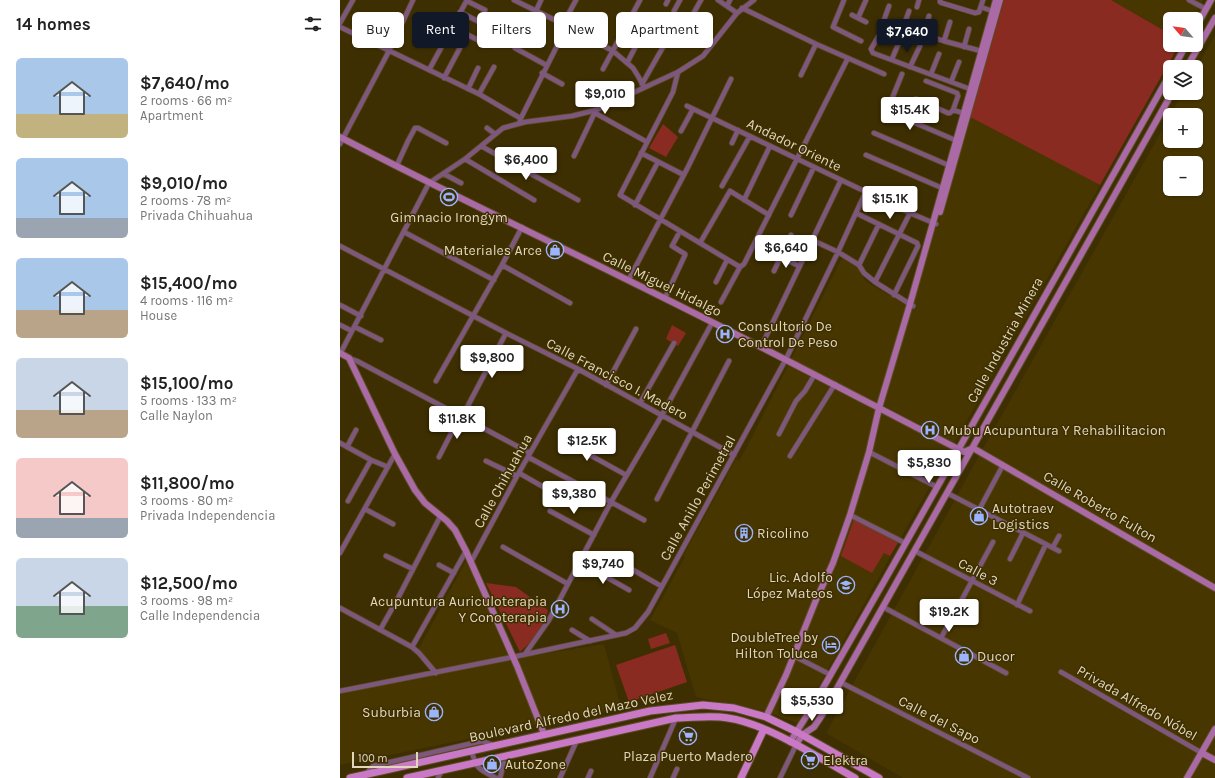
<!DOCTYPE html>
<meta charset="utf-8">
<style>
body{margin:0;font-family:Karla,sans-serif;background:#f2f2f2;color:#222;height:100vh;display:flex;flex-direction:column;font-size:15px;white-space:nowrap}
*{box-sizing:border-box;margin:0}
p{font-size:13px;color:#767676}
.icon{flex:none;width:22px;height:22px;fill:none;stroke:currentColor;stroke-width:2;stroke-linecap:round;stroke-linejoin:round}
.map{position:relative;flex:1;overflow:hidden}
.panel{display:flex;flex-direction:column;background:#fff;width:340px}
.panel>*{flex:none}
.guide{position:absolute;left:12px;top:12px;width:380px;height:36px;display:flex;gap:8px}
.needle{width:26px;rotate:298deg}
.controls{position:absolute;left:823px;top:12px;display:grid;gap:8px}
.controls a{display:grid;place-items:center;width:40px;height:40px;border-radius:6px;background:#fff;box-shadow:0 1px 3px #0004;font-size:20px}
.scale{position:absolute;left:12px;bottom:10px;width:66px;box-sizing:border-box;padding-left:4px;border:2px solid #e1d7bb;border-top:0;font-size:11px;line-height:14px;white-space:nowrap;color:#e1d7bb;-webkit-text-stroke:3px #3e2f02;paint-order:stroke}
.price{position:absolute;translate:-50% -34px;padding:0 9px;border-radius:4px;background:#fff;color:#222;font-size:13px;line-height:26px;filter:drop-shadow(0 1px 2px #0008)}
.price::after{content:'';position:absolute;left:50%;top:24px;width:12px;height:9px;margin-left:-6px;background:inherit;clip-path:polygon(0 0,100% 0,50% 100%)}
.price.active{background:#111827;color:#fff}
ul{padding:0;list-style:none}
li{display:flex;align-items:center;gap:12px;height:100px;padding:0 16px}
li span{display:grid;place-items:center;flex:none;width:112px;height:80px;border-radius:6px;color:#555}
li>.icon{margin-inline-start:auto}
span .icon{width:48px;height:48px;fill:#fffc;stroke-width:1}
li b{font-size:17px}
h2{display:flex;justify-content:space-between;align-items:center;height:48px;padding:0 16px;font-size:17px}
.pill{padding:0 14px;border-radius:6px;background:#fff;box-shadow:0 1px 3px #0004;font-size:14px;line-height:36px}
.pill.active{background:#111827;color:#fff}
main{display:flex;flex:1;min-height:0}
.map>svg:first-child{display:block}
.built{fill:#473600;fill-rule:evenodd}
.green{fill:#8a2b21}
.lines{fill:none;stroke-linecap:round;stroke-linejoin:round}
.street-casing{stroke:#5b4d23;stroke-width:6}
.secondary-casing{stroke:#5b4d23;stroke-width:8}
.primary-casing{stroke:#5b4d23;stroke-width:9}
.street{stroke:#7e577c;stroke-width:4.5}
.secondary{stroke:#a96aa5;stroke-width:6}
.primary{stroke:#c979c5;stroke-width:7}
.labels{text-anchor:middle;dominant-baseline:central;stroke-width:3;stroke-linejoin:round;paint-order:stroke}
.street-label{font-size:14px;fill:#e1d7bb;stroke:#3e2f02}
.poi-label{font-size:14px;fill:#e1d7bb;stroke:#3e2f02;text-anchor:start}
</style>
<main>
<section class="panel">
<h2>14 homes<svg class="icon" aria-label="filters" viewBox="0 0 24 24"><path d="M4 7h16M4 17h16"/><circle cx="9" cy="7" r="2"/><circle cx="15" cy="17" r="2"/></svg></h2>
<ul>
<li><span style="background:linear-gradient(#a9c7e8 70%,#c2b280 0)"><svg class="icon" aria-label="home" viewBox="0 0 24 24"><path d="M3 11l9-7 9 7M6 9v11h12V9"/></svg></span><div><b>$7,640/mo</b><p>2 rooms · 66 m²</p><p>Apartment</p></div></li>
<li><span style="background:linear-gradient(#a9c7e8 75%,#9aa5b1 0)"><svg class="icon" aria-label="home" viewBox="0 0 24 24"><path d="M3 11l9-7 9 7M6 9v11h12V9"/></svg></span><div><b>$9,010/mo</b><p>2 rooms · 78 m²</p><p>Privada Chihuahua</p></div></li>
<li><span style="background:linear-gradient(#a9c7e8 65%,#b9a48a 0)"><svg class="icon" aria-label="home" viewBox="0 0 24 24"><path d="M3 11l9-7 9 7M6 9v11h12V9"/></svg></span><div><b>$15,400/mo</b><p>4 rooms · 116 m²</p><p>House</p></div></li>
<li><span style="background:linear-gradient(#c9d6e8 65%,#b9a48a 0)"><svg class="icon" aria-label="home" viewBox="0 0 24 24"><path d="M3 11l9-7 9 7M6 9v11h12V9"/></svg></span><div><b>$15,100/mo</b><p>5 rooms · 133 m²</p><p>Calle Naylon</p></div></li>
<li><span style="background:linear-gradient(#f6c9c9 75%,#9aa5b1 0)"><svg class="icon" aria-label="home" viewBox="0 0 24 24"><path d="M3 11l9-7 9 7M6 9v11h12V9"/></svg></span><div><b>$11,800/mo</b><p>3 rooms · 80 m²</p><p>Privada Independencia</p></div></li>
<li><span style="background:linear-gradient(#c9d6e8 60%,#7fa58c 0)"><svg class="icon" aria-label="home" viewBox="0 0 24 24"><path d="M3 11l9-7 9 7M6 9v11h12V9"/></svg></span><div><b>$12,500/mo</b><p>3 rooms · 98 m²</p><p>Calle Independencia</p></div></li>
</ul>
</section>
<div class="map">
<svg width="875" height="778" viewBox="0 0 875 778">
<rect width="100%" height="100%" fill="#3e2f02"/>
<path class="built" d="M771 0H863L853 19H830V34Z
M875 35V778H563L486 733 645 445 830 116V141H856V115H830L843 93H856V69ZM830 163H856V189H830Z
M630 117 760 185 559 541 458 723 423 711 356 697 337 633 310 620 345 557 343 556 396 459 399 461 407 447 502 258 519 268 525 281 566 305Z
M126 561 172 659 264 644 281 708 0 765V694L93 673 77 652Z"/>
<path class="green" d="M664 0H771L830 34V45H839L760 185 630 117Z
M323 124 338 137 326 157 309 148Z
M332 325 346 333 338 346 326 339Z
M514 519 559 541 550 556 544 553 532 573 501 556Z
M146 583 176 587 208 610 203 630 180 652Z
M326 633 330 643 311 649 308 639Z
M335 645 347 682 289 702 276 665Z"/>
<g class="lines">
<defs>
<path id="street" d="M174 0 223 24 273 51 293 68 298 76 304 87
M378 0 397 13
M504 0 493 27 521 41
M600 0V2L602 3 635 13 639 12 643 0
M849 0 866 9
M127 1 145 10
M326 4 328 0
M387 6 390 0
M549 6 544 20 547 23 604 41 641 51
M577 7 579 0
M641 7 652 11
M402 8 476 44 544 74
M196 11 201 0
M334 11 340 0
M120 12 149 27
M512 15 526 22
M518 18 526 0
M0 23 13 0
M223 24 236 0
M0 27 139 94 180 118
M112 27 138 40
M563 28 569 11
M344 30 361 0
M541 32 531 49 533 53 630 89
M583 34 589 16
M604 41 610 22
M624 47 629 29
M175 48 206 65
M552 59 560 40
M287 63 309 21
M570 67 580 46
M263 69 300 0
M89 70 127 0
M338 72 333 92 280 195 400 267 404 264 508 58
M202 73 222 84
M562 74 547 111 615 140
M591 74 599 54
M461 75 476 44
M104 78 122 44
M611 82 619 62
M302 84 331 33
M128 89 138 68
M139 94 154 67
M576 99 608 113H610L613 110 618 96 617 93 586 81
M347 106 570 213 596 224
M613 110 626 114
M255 113 307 142
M180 120 227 26
M147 128 155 134
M341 131 353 109
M534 133 608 165
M392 143 398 130
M0 144 49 51 73 0
M141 146 238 200
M301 153 344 175
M526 155 602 188
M234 156 256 110
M125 159 194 200
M57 165 68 141 75 128H78L106 143
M104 174 121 183
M382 186 410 136
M404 200 430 146
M295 205 318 162
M516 213 577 243 578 246 554 295
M451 215 474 167
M64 232 154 280
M472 240 498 252 519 265 524 273 535 282 573 306
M360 243 390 191 429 215
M0 246 166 333 238 369 394 455
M441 257 459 266
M162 265 230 303
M519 265 539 224
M434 271 451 235
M288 281 348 167 391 79
M376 282 387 260
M535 282 570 213
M325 298 345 255V254L332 246 338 235
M381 302 400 267
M0 305 21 316
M0 325 12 331
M15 327 41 340
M421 347 501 180
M0 354 89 183 125 159 163 128 185 122 232 116 256 110 338 72 363 56 397 13 414 0
M9 358 17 361 190 453
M96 381 162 265 182 227
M266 385 296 329
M300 403 334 343
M122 417 166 333
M439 434 456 401 465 391 475 374
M221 439 286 475
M0 443 31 460 48 467
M7 447 16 430
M529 452 597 487
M450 456 495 384
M99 457 120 416
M188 457 304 520
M146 461 177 476
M179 473 226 500
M607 493 719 551
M317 499 389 361
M8 501 31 460
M25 509 53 524
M639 510 663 465
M210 511 254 535
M510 515 565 543
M163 547 228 584
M713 547 719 536
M575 551 690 611
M0 553 55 454
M46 556 73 569
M670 559 683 533
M131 562 177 476 238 369
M240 562 289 590
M99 565 114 573
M288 567 321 586
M677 605 706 544
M543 607 666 673
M0 608 72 647 79 653 96 673
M252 619 276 635
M40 630 58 598 100 517
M232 630 250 641
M601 638 653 542
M72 647 126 551
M185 654 209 620 271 502 322 415 372 323
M454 656 491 675
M721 672 862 753
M500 682 688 778
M0 691 173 657 286 633 295 628 308 612 446 359 498 252 526 191
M131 750C137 770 139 769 156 778
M25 775 33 766 77 756 142 741 153 745
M98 778 102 770
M160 778 164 763
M220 778 237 740
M248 778 251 771
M310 778 336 718
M333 778 337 769
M440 778 456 745"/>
<path id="secondary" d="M856 27 871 0
M834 67 846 45
M847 67 875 18
M0 137C107 193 216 244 324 298 423 347 521 399 618 449L624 452 633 448
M600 212 660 0
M0 353 9 358 55 454 75 490 85 503 107 521 115 530 126 551 177 666 204 734
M633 448 875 588
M426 717 446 675 476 600 493 563 510 515 529 452 539 408 570 304 656 0
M450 742 471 709 546 578 830 74
M456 745 462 735 474 727 482 715 832 93
M862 753 875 760
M847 778 875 729"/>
<path id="primary" d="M10 778 310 711 363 705 394 708 426 717 457 732 539 778
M67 778 336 718C353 718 371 715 388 718 428 724 479 758 515 778
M401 778 424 729"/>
</defs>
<use href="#street" class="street-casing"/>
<use href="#secondary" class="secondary-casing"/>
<use href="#primary" class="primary-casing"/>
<use href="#street" class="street"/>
<use href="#secondary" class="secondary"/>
<use href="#primary" class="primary"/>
</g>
<defs>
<symbol id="stadium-ring" viewBox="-11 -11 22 22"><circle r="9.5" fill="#3e2f02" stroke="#9bb4fd" stroke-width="1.5"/><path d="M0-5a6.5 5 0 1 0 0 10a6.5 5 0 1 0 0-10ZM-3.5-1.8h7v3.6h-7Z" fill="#9bb4fd"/></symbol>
<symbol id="shop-ring" viewBox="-11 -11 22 22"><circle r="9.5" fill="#3e2f02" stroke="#9bb4fd" stroke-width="1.5"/><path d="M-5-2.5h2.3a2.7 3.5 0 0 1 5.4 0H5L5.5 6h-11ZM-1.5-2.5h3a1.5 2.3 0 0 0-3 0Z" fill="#9bb4fd"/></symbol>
<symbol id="hospital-ring" viewBox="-11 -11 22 22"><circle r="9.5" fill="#3e2f02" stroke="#9bb4fd" stroke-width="1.5"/><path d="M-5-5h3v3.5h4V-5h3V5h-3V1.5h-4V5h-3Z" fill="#9bb4fd"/></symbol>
<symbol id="building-ring" viewBox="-11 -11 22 22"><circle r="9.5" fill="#3e2f02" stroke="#9bb4fd" stroke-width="1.5"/><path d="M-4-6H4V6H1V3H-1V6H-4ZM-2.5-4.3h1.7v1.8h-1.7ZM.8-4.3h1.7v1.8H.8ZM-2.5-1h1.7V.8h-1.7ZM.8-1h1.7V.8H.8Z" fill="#9bb4fd"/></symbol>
<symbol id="school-ring" viewBox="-11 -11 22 22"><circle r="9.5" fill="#3e2f02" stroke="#9bb4fd" stroke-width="1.5"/><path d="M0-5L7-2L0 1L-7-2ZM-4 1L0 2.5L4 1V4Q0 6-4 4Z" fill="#9bb4fd"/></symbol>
<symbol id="hotel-ring" viewBox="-11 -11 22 22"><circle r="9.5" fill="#3e2f02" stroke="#9bb4fd" stroke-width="1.5"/><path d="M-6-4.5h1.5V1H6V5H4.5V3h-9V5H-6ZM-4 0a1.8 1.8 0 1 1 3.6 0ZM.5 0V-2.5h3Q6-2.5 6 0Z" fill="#9bb4fd"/></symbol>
<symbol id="supermarket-ring" viewBox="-11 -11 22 22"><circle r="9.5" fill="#3e2f02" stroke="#9bb4fd" stroke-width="1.5"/><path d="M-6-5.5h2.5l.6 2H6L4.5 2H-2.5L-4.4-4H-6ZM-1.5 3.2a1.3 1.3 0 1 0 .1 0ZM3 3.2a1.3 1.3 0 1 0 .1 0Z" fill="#9bb4fd"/></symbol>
</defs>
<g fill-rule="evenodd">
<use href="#stadium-ring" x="99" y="187" width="20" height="20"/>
<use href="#shop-ring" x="205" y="240" width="20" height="20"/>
<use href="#hospital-ring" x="375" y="324" width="20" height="20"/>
<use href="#hospital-ring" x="580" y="420" width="20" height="20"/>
<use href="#shop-ring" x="629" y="506" width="20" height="20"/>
<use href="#building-ring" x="394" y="523" width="20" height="20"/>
<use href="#school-ring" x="496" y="575" width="20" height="20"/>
<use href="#hospital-ring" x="210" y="599" width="20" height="20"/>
<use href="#hotel-ring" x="481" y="635" width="20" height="20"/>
<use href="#shop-ring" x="614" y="646" width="20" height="20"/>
<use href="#shop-ring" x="84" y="702" width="20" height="20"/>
<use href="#supermarket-ring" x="338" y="726" width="20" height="20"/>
<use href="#supermarket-ring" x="460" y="750" width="20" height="20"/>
<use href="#shop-ring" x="142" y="754" width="20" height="20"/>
</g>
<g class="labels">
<g class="street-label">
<text transform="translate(454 145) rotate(26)">Andador Oriente</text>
<text transform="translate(322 284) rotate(26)">Calle Miguel Hidalgo</text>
<text transform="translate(665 340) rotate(-61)">Calle Industria Minera</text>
<text transform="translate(277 379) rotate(28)">Calle Francisco I. Madero</text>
<text transform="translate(163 481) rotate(-61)">Calle Chihuahua</text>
<text transform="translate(358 498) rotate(-61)">Calle Anillo Perimetral</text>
<text transform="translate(760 507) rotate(30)">Calle Roberto Fulton</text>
<text transform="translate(638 572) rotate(28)">Calle 3</text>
<text transform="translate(797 703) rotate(30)">Privada Alfredo Nóbel</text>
<text transform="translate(231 716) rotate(-12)">Boulevard Alfredo del Mazo Velez</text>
<text transform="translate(599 720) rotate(27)">Calle del Sapo</text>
</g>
<g class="poi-label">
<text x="109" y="217" text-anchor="middle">Gimnacio Irongym</text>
<text x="202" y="250" text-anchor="end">Materiales Arce</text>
<text x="398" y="326">Consultorio De<tspan x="398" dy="16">Control De Peso</tspan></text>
<text x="603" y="430">Mubu Acupuntura Y Rehabilitacion</text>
<text x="652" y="508">Autotraev<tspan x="652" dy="16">Logistics</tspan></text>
<text x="417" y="533">Ricolino</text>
<text x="493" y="577" text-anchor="end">Lic. Adolfo<tspan x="493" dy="16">López Mateos</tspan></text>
<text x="207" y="601" text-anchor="end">Acupuntura Auriculoterapia<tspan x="207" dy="16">Y Conoterapia</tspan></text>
<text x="478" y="637" text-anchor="end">DoubleTree by<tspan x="478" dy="16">Hilton Toluca</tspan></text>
<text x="637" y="656">Ducor</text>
<text x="81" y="712" text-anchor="end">Suburbia</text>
<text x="348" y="756" text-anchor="middle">Plaza Puerto Madero</text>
<text x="483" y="760">Elektra</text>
<text x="165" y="764">AutoZone</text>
</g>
</g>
</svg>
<div class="controls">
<a><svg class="needle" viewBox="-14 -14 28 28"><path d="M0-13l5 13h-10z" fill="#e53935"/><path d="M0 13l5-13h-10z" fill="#767676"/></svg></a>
<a><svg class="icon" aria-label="layers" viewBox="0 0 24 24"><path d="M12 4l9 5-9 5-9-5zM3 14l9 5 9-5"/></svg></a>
<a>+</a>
<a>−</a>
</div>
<div class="scale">100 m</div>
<b class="price active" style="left:567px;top:53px">$7,640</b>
<b class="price" style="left:265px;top:115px">$9,010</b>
<b class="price" style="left:570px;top:131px">$15.4K</b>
<b class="price" style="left:186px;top:181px">$6,400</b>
<b class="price" style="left:550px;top:220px">$15.1K</b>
<b class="price" style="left:446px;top:269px">$6,640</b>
<b class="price" style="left:152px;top:379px">$9,800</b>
<b class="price" style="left:117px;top:440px">$11.8K</b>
<b class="price" style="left:247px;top:462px">$12.5K</b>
<b class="price" style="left:589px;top:484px">$5,830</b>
<b class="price" style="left:234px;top:515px">$9,380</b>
<b class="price" style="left:263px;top:585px">$9,740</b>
<b class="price" style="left:609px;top:633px">$19.2K</b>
<b class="price" style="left:472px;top:722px">$5,530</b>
<div class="guide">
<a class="pill">Buy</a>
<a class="pill active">Rent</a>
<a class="pill">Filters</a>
<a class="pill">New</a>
<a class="pill">Apartment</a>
</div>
</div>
</main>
